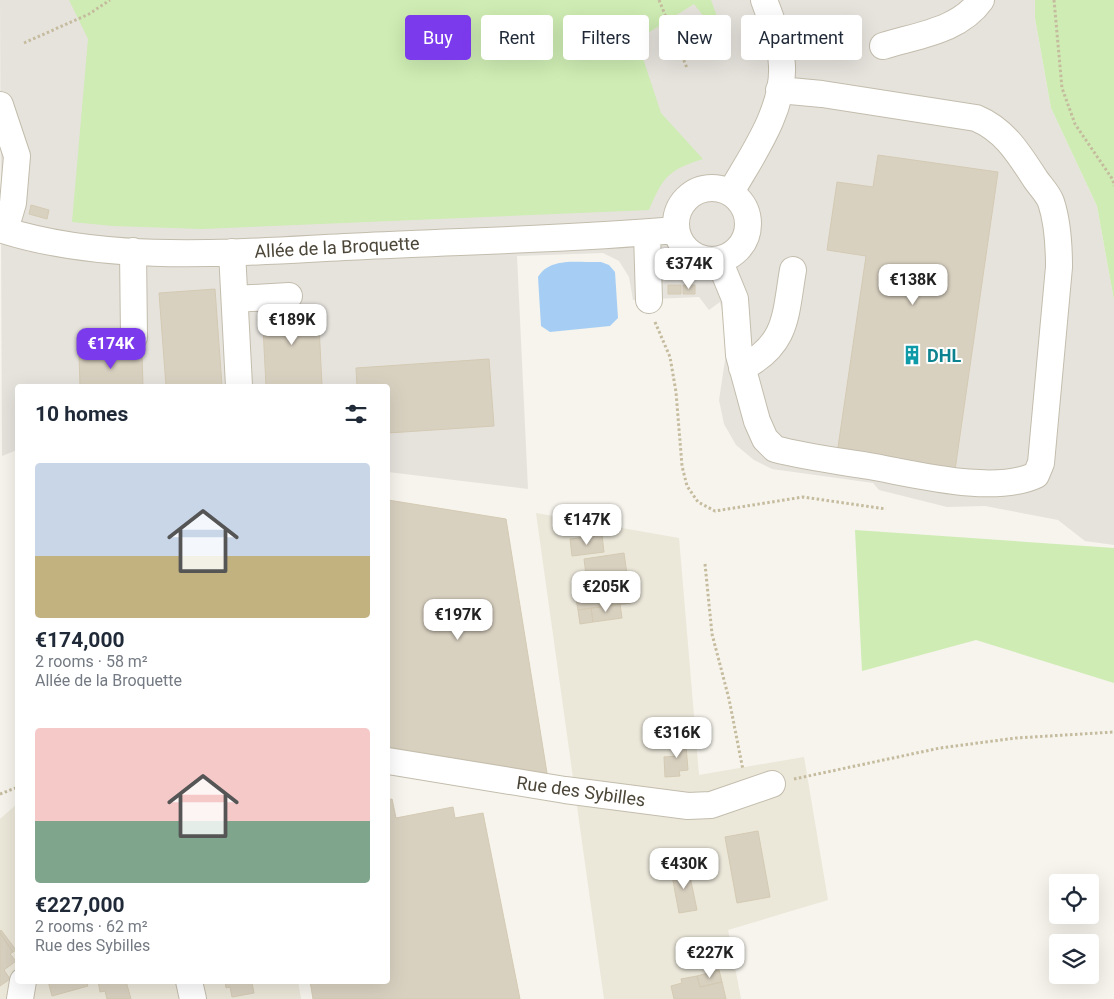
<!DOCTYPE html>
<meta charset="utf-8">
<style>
body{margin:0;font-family:Roboto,sans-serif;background:#f2f2f3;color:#1f2937;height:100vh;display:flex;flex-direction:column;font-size:19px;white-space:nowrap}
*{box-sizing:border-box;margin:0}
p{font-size:16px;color:#747a83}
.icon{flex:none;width:28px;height:28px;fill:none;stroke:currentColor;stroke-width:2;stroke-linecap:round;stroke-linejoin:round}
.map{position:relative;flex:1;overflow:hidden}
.drawer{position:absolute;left:15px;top:384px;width:375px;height:600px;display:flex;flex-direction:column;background:#fff;border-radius:5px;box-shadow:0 5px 20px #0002}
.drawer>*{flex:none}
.banner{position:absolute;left:405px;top:15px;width:475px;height:45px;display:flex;gap:10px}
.tools{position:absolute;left:1049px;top:874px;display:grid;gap:10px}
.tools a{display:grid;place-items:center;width:50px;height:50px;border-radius:5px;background:#fff;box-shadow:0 5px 20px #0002;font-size:25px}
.price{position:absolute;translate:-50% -42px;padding:0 11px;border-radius:10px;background:#fff;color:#222;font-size:16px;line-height:32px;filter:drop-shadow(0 1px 2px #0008)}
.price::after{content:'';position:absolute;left:50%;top:30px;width:15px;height:11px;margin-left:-8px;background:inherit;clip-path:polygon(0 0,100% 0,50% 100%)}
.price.current{background:#7c3aed;color:#fff}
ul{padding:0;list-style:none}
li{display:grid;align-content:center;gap:10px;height:265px;padding:0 20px}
li span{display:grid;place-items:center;height:155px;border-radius:5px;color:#555}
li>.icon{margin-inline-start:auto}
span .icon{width:90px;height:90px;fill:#fffc;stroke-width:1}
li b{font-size:21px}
h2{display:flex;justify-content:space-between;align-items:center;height:60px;padding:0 20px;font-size:21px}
.chip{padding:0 18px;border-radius:5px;background:#fff;box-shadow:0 5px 20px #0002;font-size:18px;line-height:45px}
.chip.current{background:#7c3aed;color:#fff}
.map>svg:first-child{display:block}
.residential{fill:#ebe7d9}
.industrial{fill:#e6e3dd}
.green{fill:#ceecb3}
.water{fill:#a6cef5}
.building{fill:#d9d1c0;stroke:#d4cab3}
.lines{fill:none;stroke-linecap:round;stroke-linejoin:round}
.minor-casing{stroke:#c3bdad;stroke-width:28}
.path{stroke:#c5bb9e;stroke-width:3;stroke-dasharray:2.5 2.5;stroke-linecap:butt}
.minor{stroke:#fff;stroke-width:26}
.labels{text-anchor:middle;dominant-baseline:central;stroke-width:4;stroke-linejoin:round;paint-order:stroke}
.street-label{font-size:18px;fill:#4c4638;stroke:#fff}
.culture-label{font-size:18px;font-weight:bold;fill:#0d838f;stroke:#fff;text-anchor:start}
</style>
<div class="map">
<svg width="1114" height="999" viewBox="0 0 1114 999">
<rect width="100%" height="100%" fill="#f6f4ec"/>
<path class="residential" d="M536 513 679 538 699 775 804 757 828 900 728 930 741 999H604Z
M17 804 18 981H298L301 999H0V819Z"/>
<path class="industrial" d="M0 0H1035V18L1051 108 1097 206 1114 300V545L1085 541 1058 520 985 506 947 507 879 490 873 483 772 469 754 460 736 445 724 424 719 400 728 340 720 302 709 310 699 297 633 300 629 277 619 261 603 253 517 256 528 489 388 472V386H18L17 450 2 456Z"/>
<path class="green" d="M69 0H711L729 49 694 4 637 40 661 113 703 159C668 170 663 177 649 210L202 229 113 226 72 222 88 39Z
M1035 0H1114V300L1097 206 1051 108 1035 18Z
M855 530 1114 548V683L976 640 862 671Z"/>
<path class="water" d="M601 262 609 265 615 272 618 318 610 326 550 332 541 326 538 277C550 256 581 263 601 262Z"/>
<path class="building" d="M878 155 998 172 955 470 837 454 866 256 827 250 837 182 873 187Z
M31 205 49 210 47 219 29 214Z
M668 285H681V294H668Z
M683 285H695V294H683Z
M215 289 222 386H166L159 293Z
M318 305 322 386H266L262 307Z
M142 354 143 386H80L79 356Z
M489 359 494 426 388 433V386H357L356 368Z
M388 500 506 519 547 773 388 747Z
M602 535 604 552 572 556 570 539Z
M624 553 631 603 578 610 575 593 588 591 584 559Z
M620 604 622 618 593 622 591 608Z
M591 608 593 622 580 624 578 610Z
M685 734 688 770 679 771 680 776 665 777 664 757 678 756 676 735Z
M392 799 396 818 453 807 455 818 483 813 520 999H313L310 981H388V800Z
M758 831 770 897 737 903 725 837Z
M688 867 697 910 679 913 671 870Z
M1 930 16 950 13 952 0 933Z
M0 933 13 952 10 954 16 961 4 970 10 979 0 986Z
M719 970 722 982 700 987 697 976Z
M697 976 700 987 722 982 726 999H674L671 986 682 983 681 979Z
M48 981H86L88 986 52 996Z
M98 981H126L131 999H107L105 991 100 992Z
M225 981H255L252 983 254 993 232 997 230 987 226 988Z"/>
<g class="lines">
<defs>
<path id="minor" d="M883 46C918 35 959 31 981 0
M0 105 17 156 13 203 5 230
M676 224a36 36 0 1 1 72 0a36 36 0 1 1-72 0Z
M731 192C752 155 784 111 782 66 781 43 772 22 764 0
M0 229C114 266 249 251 367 246 470 241 574 239 676 230
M647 233 649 300
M133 251 134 337
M232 252 239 386
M719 260 735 299 739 355 757 421 765 439 775 449C806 457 838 461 869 466 915 474 994 495 1036 475L1041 463 1059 267C1059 245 1058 223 1051 202 1048 194 1041 187 1036 180 1019 154 1005 130 976 118L822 94 779 90
M235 299 289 296
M742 368C788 344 785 316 793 270
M388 761 565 790 688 806 711 805 772 784
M189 981 193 999
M20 999 23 981"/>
</defs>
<use href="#minor" class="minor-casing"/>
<path class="path" d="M659 0 687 68
M1054 0 1062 88 1075 124 1113 180 1114 186
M24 43 89 14 110 0
M655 322 670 357 676 392 682 466 687 486 698 502 715 511 803 497 886 509
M705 564 712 634 729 699 743 770
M794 779 940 748 1016 738 1114 732
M0 794 18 787"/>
<use href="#minor" class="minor"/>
</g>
<defs>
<symbol id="building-bare" viewBox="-9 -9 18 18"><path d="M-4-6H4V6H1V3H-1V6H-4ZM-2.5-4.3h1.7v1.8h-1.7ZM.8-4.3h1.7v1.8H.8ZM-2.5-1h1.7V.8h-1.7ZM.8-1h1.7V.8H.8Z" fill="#0f9aa8" stroke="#fff" stroke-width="2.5" paint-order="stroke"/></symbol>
</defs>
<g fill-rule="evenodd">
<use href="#building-bare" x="898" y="341" width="28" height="28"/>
</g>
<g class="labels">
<g class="street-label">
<text transform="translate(337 247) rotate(-3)">Allée de la Broquette</text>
<text transform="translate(581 791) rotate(8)">Rue des Sybilles</text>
</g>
<g class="culture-label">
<text x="927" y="355">DHL</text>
</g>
</g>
</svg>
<div class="tools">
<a><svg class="icon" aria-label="locate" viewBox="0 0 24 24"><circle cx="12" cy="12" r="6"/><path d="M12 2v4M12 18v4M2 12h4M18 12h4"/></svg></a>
<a><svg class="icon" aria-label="layers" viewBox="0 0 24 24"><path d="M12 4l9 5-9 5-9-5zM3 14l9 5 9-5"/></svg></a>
</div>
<b class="price" style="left:689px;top:290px">€374K</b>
<b class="price" style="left:913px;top:306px">€138K</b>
<b class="price" style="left:292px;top:346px">€189K</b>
<b class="price current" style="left:111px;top:370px">€174K</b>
<b class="price" style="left:587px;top:546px">€147K</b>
<b class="price" style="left:606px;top:613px">€205K</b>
<b class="price" style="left:458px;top:641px">€197K</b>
<b class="price" style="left:677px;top:759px">€316K</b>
<b class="price" style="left:684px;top:890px">€430K</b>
<b class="price" style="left:710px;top:979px">€227K</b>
<div class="banner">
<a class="chip current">Buy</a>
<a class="chip">Rent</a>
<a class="chip">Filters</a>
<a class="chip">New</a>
<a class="chip">Apartment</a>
</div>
<section class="drawer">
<h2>10 homes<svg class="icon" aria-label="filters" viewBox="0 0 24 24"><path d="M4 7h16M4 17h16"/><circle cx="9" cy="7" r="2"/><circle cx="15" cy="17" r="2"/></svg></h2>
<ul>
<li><span style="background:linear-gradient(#c9d6e8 60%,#c2b280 0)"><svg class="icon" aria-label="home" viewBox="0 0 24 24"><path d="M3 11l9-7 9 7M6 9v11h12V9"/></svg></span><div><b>€174,000</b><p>2 rooms · 58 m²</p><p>Allée de la Broquette</p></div></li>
<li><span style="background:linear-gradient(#f6c9c9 60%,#7fa58c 0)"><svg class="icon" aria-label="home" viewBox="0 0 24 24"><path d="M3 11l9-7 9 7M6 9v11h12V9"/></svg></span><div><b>€227,000</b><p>2 rooms · 62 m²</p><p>Rue des Sybilles</p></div></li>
</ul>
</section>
</div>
